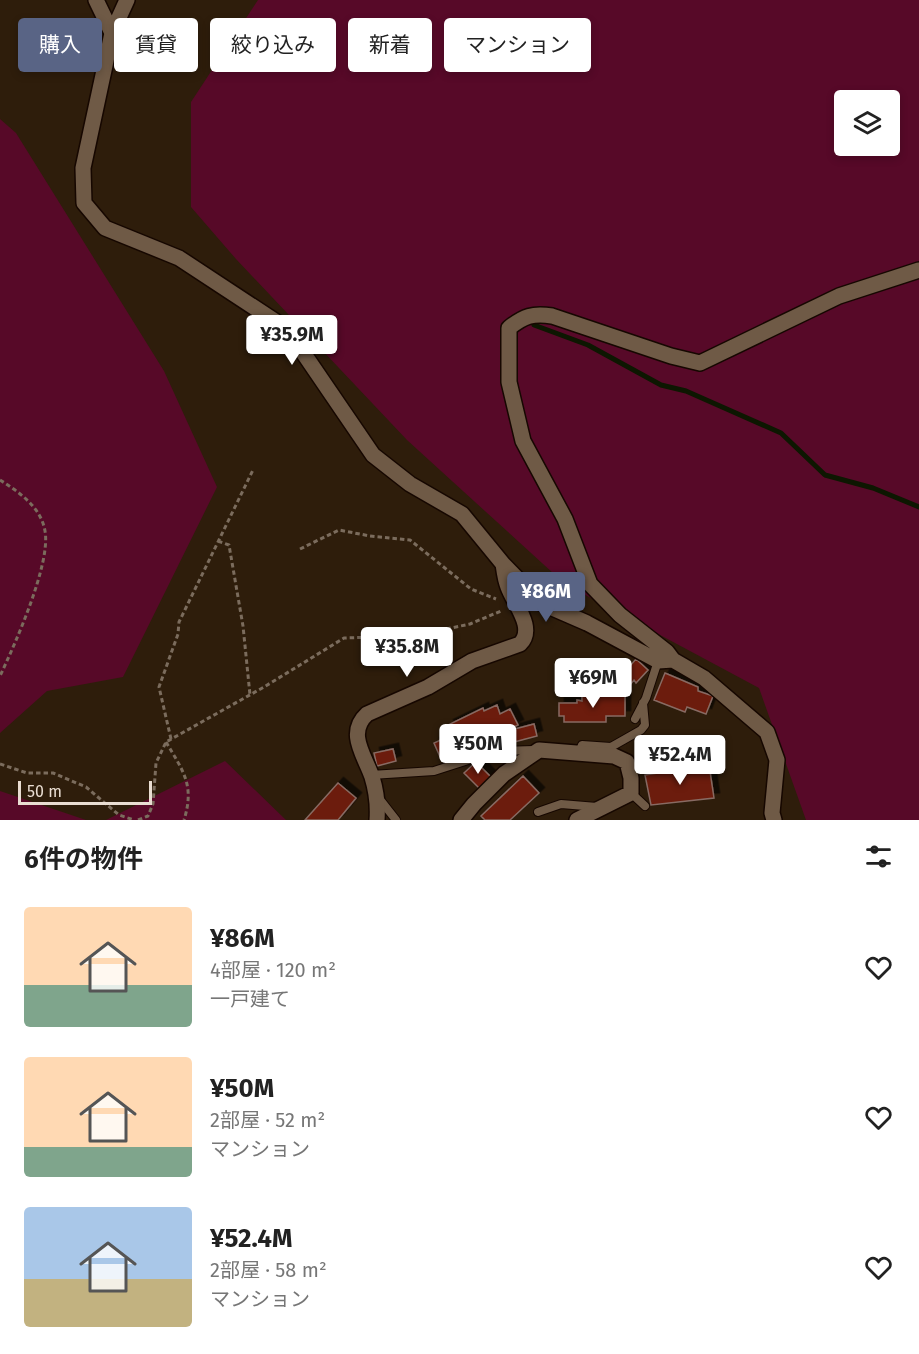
<!DOCTYPE html>
<html lang="ja">
<meta charset="utf-8">
<style>
body{margin:0;font-family:"Fira Sans","Noto Sans JP",sans-serif;background:#f6f6f6;color:#222;height:100vh;display:flex;flex-direction:column;font-size:22px;white-space:nowrap}
*{box-sizing:border-box;margin:0}
p{font-size:20px;color:#767676}
.icon{flex:none;width:33px;height:33px;fill:none;stroke:currentColor;stroke-width:2;stroke-linecap:round;stroke-linejoin:round}
.map{position:relative;height:820px;overflow:hidden}
.side{display:flex;flex-direction:column;background:#fff;flex:1}
.side>*{flex:none}
.guide{position:absolute;left:18px;top:18px;width:600px;height:54px;display:flex;gap:12px}
.buttons{position:absolute;left:834px;top:90px;display:grid;gap:12px}
.buttons a{display:grid;place-items:center;width:66px;height:66px;border-radius:6px;background:#fff;box-shadow:0 3px 9px #0003;font-size:30px}
.scale{position:absolute;left:18px;bottom:15px;width:134px;box-sizing:border-box;padding-left:6px;border:3px solid #e9ddd2;border-top:0;font-size:16px;line-height:21px;white-space:nowrap;color:#e9ddd2;-webkit-text-stroke:4px #2e1d0b;paint-order:stroke}
.price{position:absolute;translate:-50% -51px;padding:0 14px;border-radius:6px;background:#fff;color:#222;font-size:20px;line-height:39px;filter:drop-shadow(0 2px 3px #0008)}
.price::after{content:'';position:absolute;left:50%;top:36px;width:18px;height:14px;margin-left:-9px;background:inherit;clip-path:polygon(0 0,100% 0,50% 100%)}
.price.on{background:#596485;color:#fff}
ul{padding:0;list-style:none}
li{display:flex;align-items:center;gap:18px;height:150px;padding:0 24px}
li span{display:grid;place-items:center;flex:none;width:168px;height:120px;border-radius:6px;color:#555}
li>.icon{margin-inline-start:auto}
span .icon{width:72px;height:72px;fill:#fffc;stroke-width:1}
li b{font-size:26px}
h2{display:flex;justify-content:space-between;align-items:center;height:72px;padding:0 24px;font-size:26px}
.pill{padding:0 21px;border-radius:6px;background:#fff;box-shadow:0 3px 9px #0003;font-size:21px;line-height:54px}
.pill.on{background:#596485;color:#fff}
.map>svg:first-child{display:block}
.green{fill:#570928;fill-rule:evenodd}
.lines{fill:none;stroke-linecap:round;stroke-linejoin:round}
.stream{stroke:#0d1701;stroke-width:5}
.building{fill:#6c1c07;stroke:#886a63;stroke-width:1.5;filter:url(#shadow)}
.service-casing{stroke:#160700;stroke-width:10}
.minor-casing{stroke:#160700;stroke-width:18}
.path{stroke:#7b6c5d;stroke-width:3;stroke-dasharray:4.5 3;stroke-linecap:butt}
.service{stroke:#6f5a46;stroke-width:8}
.minor{stroke:#6f5a46;stroke-width:15}
</style>
<div class="map">
<svg width="919" height="820" viewBox="0 0 919 820">
<defs>
<filter id="shadow"><feDropShadow dx="5.5" dy="-5.5" stdDeviation="0" flood-color="#0009"/></filter>
</defs>
<rect width="100%" height="100%" fill="#2e1d0b"/>
<path class="green" d="M258 0H919V820H806L759 688 565 584 407 440 236 259 191 207V102ZM844 100H890V146H844Z
M0 119 16 133 164 371 217 487 123 677 47 691 0 733Z
M225 761 286 820H106Z
M0 791 86 820H0Z"/>
<g class="lines">
<path class="stream" d="M534 325 588 345 661 385 686 391 781 433 825 475 873 488 919 507"/>
</g>
<path class="building" d="M636 659 648 670 636 683 634 680 630 685 625 680 627 677 623 674Z
M665 673 698 687V691L713 696 706 714 687 707 685 712 654 700Z
M582 695 625 696V716H606V722H564V716H559V703H577V700L582 701Z
M497 705 500 714 510 709 518 725 461 753 460 749 456 750 448 733 451 731 448 725 483 708 484 711Z
M534 724 537 736 514 742 511 730Z
M447 737 455 753 441 759 434 743Z
M393 749 396 761 377 766 374 753Z
M476 762 491 777 480 789 464 773Z
M709 765 714 798 651 805 645 775Z
M523 776 539 793 510 820H485L481 816Z
M338 783 356 798 338 820H305Z"/>
<g class="lines">
<defs>
<path id="service" d="M635 719 646 698 658 661
M579 753 582 745 611 747 641 730 645 725 643 703
M371 775 434 771 496 751 534 750
M631 793 645 806
M378 797 396 820
M538 812 561 804 597 807"/>
<path id="minor" d="M96 0 112 33
M127 0 112 33 83 168 84 203 105 228 179 258 287 329 373 455 410 484 462 514 503 564 541 603 587 623 658 661 673 660
M377 820C378 806 376 790 372 777 365 756 346 733 367 714L428 687 472 661 520 644C536 628 514 604 508 587 505 580 504 571 503 564
M461 820 474 804 504 774 539 750 614 756 627 762 631 778V793L577 820
M774 820 772 813 777 760 767 732 704 678 673 660 667 652 620 615 590 584 565 519 523 441 509 382V328C524 316 533 313 552 316L671 356 700 363 839 296 919 270"/>
</defs>
<use href="#service" class="service-casing"/>
<use href="#minor" class="minor-casing"/>
<path class="path" d="M0 480C19 492 41 507 45 531 51 564 15 644 0 676
M218 541 229 545 243 626 250 695
M300 549 339 530 370 536 410 540 471 589 496 599
M171 739 159 687 178 634 179 622 253 470
M166 742C183 771 195 785 184 820
M0 764 27 773H53L86 787 119 815 134 820
M138 820 148 816 153 804 156 763 166 742 264 687 344 638 413 636 470 624 501 611"/>
<use href="#service" class="service"/>
<use href="#minor" class="minor"/>
</g>
</svg>
<div class="buttons">
<a><svg class="icon" aria-label="layers" viewBox="0 0 24 24"><path d="M12 4l9 5-9 5-9-5zM3 14l9 5 9-5"/></svg></a>
</div>
<div class="scale">50 m</div>
<b class="price" style="left:292px;top:366px">¥35.9M</b>
<b class="price on" style="left:546px;top:623px">¥86M</b>
<b class="price" style="left:407px;top:678px">¥35.8M</b>
<b class="price" style="left:593px;top:709px">¥69M</b>
<b class="price" style="left:478px;top:775px">¥50M</b>
<b class="price" style="left:680px;top:786px">¥52.4M</b>
<div class="guide">
<a class="pill on">購入</a>
<a class="pill">賃貸</a>
<a class="pill">絞り込み</a>
<a class="pill">新着</a>
<a class="pill">マンション</a>
</div>
</div>
<section class="side">
<h2>6件の物件<svg class="icon" aria-label="filters" viewBox="0 0 24 24"><path d="M4 7h16M4 17h16"/><circle cx="9" cy="7" r="2"/><circle cx="15" cy="17" r="2"/></svg></h2>
<ul>
<li><span style="background:linear-gradient(#ffd9b3 65%,#7fa58c 0)"><svg class="icon" aria-label="home" viewBox="0 0 24 24"><path d="M3 11l9-7 9 7M6 9v11h12V9"/></svg></span><div><b>¥86M</b><p>4部屋 · 120 m²</p><p>一戸建て</p></div><svg class="icon" aria-label="heart" viewBox="0 0 24 24"><path d="M12 20l-8-8c-3-5 5-10 8-4 3-6 11-1 8 4z"/></svg></li>
<li><span style="background:linear-gradient(#ffd9b3 75%,#7fa58c 0)"><svg class="icon" aria-label="home" viewBox="0 0 24 24"><path d="M3 11l9-7 9 7M6 9v11h12V9"/></svg></span><div><b>¥50M</b><p>2部屋 · 52 m²</p><p>マンション</p></div><svg class="icon" aria-label="heart" viewBox="0 0 24 24"><path d="M12 20l-8-8c-3-5 5-10 8-4 3-6 11-1 8 4z"/></svg></li>
<li><span style="background:linear-gradient(#a9c7e8 60%,#c2b280 0)"><svg class="icon" aria-label="home" viewBox="0 0 24 24"><path d="M3 11l9-7 9 7M6 9v11h12V9"/></svg></span><div><b>¥52.4M</b><p>2部屋 · 58 m²</p><p>マンション</p></div><svg class="icon" aria-label="heart" viewBox="0 0 24 24"><path d="M12 20l-8-8c-3-5 5-10 8-4 3-6 11-1 8 4z"/></svg></li>
</ul>
</section>
